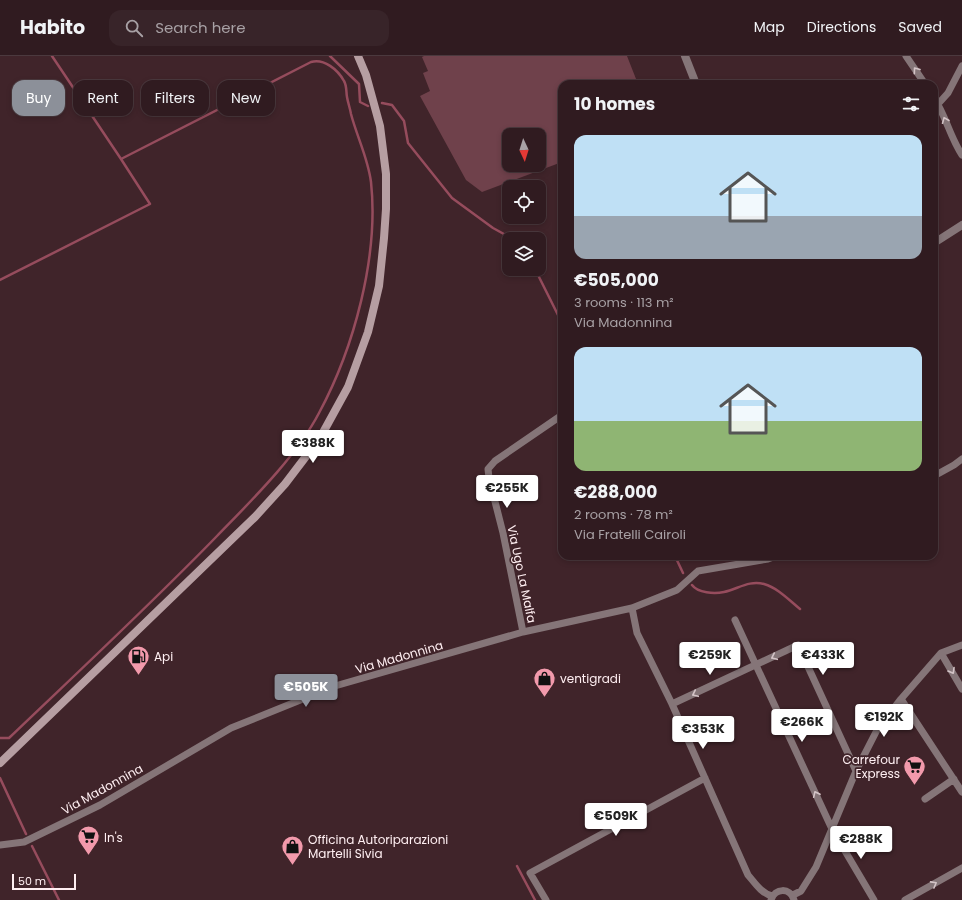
<!DOCTYPE html>
<meta charset="utf-8">
<style>
body{margin:0;font-family:Poppins,sans-serif;background:#382429;color:#f1f3f6;height:100vh;display:flex;flex-direction:column;font-size:15px;white-space:nowrap}
*{box-sizing:border-box;margin:0}
p{font-size:13px;color:#a8a1a5}
.icon{flex:none;width:22px;height:22px;fill:none;stroke:currentColor;stroke-width:2;stroke-linecap:round;stroke-linejoin:round}
.map{position:relative;flex:1;overflow:hidden}
.side{position:absolute;left:558px;top:24px;width:380px;height:480px;display:flex;flex-direction:column;background:#301b20;border-radius:12px;box-shadow:0 2px 6px #0003,0 0 0 1px #4b393e}
.side>*{flex:none}
.top-card{position:absolute;left:12px;top:24px;width:380px;height:36px;display:flex;gap:8px}
.needle{width:26px;rotate:176deg}
.buttons{position:absolute;left:502px;top:72px;display:grid;gap:8px}
.buttons a{display:grid;place-items:center;width:44px;height:44px;border-radius:8px;background:#301b20;box-shadow:0 2px 6px #0003,0 0 0 1px #4b393e;font-size:20px}
.scale{position:absolute;left:12px;bottom:10px;width:64px;box-sizing:border-box;padding-left:4px;border:2px solid #ffeff2;border-top:0;font-size:11px;line-height:14px;white-space:nowrap;color:#ffeff2;-webkit-text-stroke:3px #40242a;paint-order:stroke}
.price{position:absolute;translate:-50% -34px;padding:0 9px;border-radius:4px;background:#fff;color:#222;font-size:13px;line-height:26px;filter:drop-shadow(0 1px 2px #0008)}
.price::after{content:'';position:absolute;left:50%;top:24px;width:12px;height:9px;margin-left:-6px;background:inherit;clip-path:polygon(0 0,100% 0,50% 100%)}
.price.on{background:#8c9099;color:#fff}
ul{padding:0;list-style:none}
li{display:grid;align-content:center;gap:8px;height:212px;padding:0 16px}
li span{display:grid;place-items:center;height:124px;border-radius:12px;color:#555}
li>.icon{margin-inline-start:auto}
span .icon{width:72px;height:72px;fill:#fffc;stroke-width:1}
li b{font-size:17px}
h2{display:flex;justify-content:space-between;align-items:center;height:48px;padding:0 16px;font-size:17px}
.chip{padding:0 14px;border-radius:12px;background:#301b20;box-shadow:0 2px 6px #0003,0 0 0 1px #4b393e;font-size:14px;line-height:36px}
.chip.on{background:#8c9099;color:#fff}
header{display:flex;align-items:center;gap:24px;box-sizing:border-box;height:56px;padding:0 20px;background:#301b20;border-bottom:1px solid #4b393e}
header strong{font-size:19px}
nav{display:flex;gap:22px;margin-inline-start:auto;font-size:14px}
.search{width:280px;height:36px;background:#382429;display:flex;align-items:center;gap:10px;box-sizing:border-box;padding:0 14px;border-radius:12px;color:#a8a1a5;font-size:15px}
.map>svg:first-child{display:block}
.grass{fill:#6f414b;fill-rule:evenodd}
.lines{fill:none;stroke-linecap:round;stroke-linejoin:round}
.stream{stroke:#964c5d;stroke-width:2.5}
.minor{stroke:#857578;stroke-width:7}
.tertiary{stroke:#857578;stroke-width:8}
.secondary{stroke:#b69ea2;stroke-width:8}
.oneway{stroke:#d4c4c7}
.labels{text-anchor:middle;dominant-baseline:central;stroke-width:3.5;stroke-linejoin:round;paint-order:stroke}
.street-label{font-size:12px;fill:#ffeff2;stroke:#40242a}
.poi-label{font-size:12px;fill:#ffeff2;stroke:#40242a;text-anchor:start}
</style>
<header>
<strong>Habito</strong>
<div class="search"><svg class="icon" aria-label="search" viewBox="0 0 24 24"><circle cx="10" cy="10" r="6"/><path d="M15 15l6 6"/></svg>Search here</div>
<nav><a>Map</a><a>Directions</a><a>Saved</a></nav>
</header>
<div class="map">
<svg width="962" height="844" viewBox="0 0 962 844">
<rect width="100%" height="100%" fill="#40242a"/>
<path class="grass" d="M424 0H627L638 28H562V106L482 136 466 124 420 40 430 35 423 17 428 15 422 1ZM509 79H539V109H509Z"/>
<g class="lines">
<path class="stream" d="M52 0 121 103
M330 0 359 28 360 46 368 50
M382 47 392 49 404 65 408 87 452 142 493 172 513 183
M535 213 562 267
M0 224 150 148 121 103 311 6C324 2 338 14 344 25 347 30 346 36 347 41 348 47 350 52 351 58 357 81 368 102 371 126 379 200 354 292 319 357 296 401 252 444 217 480 150 549 79 615 9 682H0
M675 500 683 517
M692 529C698 537 714 538 724 536 738 533 749 524 764 528 778 532 789 544 800 553
M0 722 26 778
M32 790 59 844
M517 810 535 844"/>
<path class="minor" d="M906 0 925 28
M934 42C946 60 950 81 962 99
M938 48 948 37 962 10
M934 420 954 409 962 403
M632 552 637 577 672 648 748 819C755 827 761 837 772 840
M735 564 832 773 874 844
M523 576 503 477 489 422 488 413 495 405 562 359
M941 597 962 633
M901 643 962 736
M672 648 798 589 856 715
M925 743 954 723
M0 789 24 786 100 749 231 672 335 630 523 576 632 552 677 534 698 515 768 503 776 500
M793 839 801 835 816 811 856 715 877 674 901 643 941 597 962 589
M546 844 530 817 705 722
M771 844C775 832 790 831 794 844
M905 844 962 812"/>
<path class="tertiary" d="M685 0 696 28
M934 187 962 169"/>
<path class="secondary" d="M0 707 255 461 285 428 320 382 348 331 368 276 379 230 384 182 386 153V118L380 70 366 19 358 0"/>
</g>
<defs><path id="oneway-chevron" d="M-2-3.5L2.5 0L-2 3.5" fill="none" stroke-width="1.6" stroke-linecap="round" stroke-linejoin="round"/></defs>
<g class="oneway">
<use href="#oneway-chevron" transform="translate(916 14) rotate(-126)"/>
<use href="#oneway-chevron" transform="translate(945 64) rotate(-112)"/>
<use href="#oneway-chevron" transform="translate(774 601) rotate(155)"/>
<use href="#oneway-chevron" transform="translate(952 615) rotate(60)"/>
<use href="#oneway-chevron" transform="translate(695 638) rotate(155)"/>
<use href="#oneway-chevron" transform="translate(816 738) rotate(-115)"/>
<use href="#oneway-chevron" transform="translate(934 828) rotate(-29)"/>
</g>
<defs>
<symbol id="fuel-pin" viewBox="-11 -11 22 30"><path d="M0 17L-7.5 6A9.5 9.5 0 1 1 7.5 6Z" fill="#f29aac" stroke="#40242a"/><path d="M-5.5-6h7V0h2V4h1.3V-2.5L3-4.5l.8-.8L6-3V5H2.5V1h-1V6h-7ZM-4.2-4.7v3.2H.2V-4.7Z" fill="#111"/></symbol>
<symbol id="shop-pin" viewBox="-11 -11 22 30"><path d="M0 17L-7.5 6A9.5 9.5 0 1 1 7.5 6Z" fill="#f29aac" stroke="#40242a"/><path d="M-5-2.5h2.3a2.7 3.5 0 0 1 5.4 0H5L5.5 6h-11ZM-1.5-2.5h3a1.5 2.3 0 0 0-3 0Z" fill="#111"/></symbol>
<symbol id="supermarket-pin" viewBox="-11 -11 22 30"><path d="M0 17L-7.5 6A9.5 9.5 0 1 1 7.5 6Z" fill="#f29aac" stroke="#40242a"/><path d="M-6-5.5h2.5l.6 2H6L4.5 2H-2.5L-4.4-4H-6ZM-1.5 3.2a1.3 1.3 0 1 0 .1 0ZM3 3.2a1.3 1.3 0 1 0 .1 0Z" fill="#111"/></symbol>
</defs>
<g fill-rule="evenodd">
<use href="#fuel-pin" x="126" y="588" width="25" height="34"/>
<use href="#shop-pin" x="532" y="610" width="25" height="34"/>
<use href="#supermarket-pin" x="902" y="698" width="25" height="34"/>
<use href="#supermarket-pin" x="76" y="768" width="25" height="34"/>
<use href="#shop-pin" x="280" y="778" width="25" height="34"/>
</g>
<g class="labels">
<g class="street-label">
<text transform="translate(522 518) rotate(78)">Via Ugo La Malfa</text>
<text transform="translate(399 601) rotate(-16)">Via Madonnina</text>
<text transform="translate(102 733) rotate(-29)">Via Madonnina</text>
</g>
<g class="poi-label">
<text x="154" y="600">Api</text>
<text x="560" y="622">ventigradi</text>
<text x="900" y="703" text-anchor="end">Carrefour<tspan x="900" dy="14">Express</tspan></text>
<text x="104" y="781">In's</text>
<text x="308" y="783">Officina Autoriparazioni<tspan x="308" dy="14">Martelli Sivia</tspan></text>
</g>
</g>
</svg>
<div class="buttons">
<a><svg class="needle" viewBox="-14 -14 28 28"><path d="M0-13l5 13h-10z" fill="#e53935"/><path d="M0 13l5-13h-10z" fill="#a8a1a5"/></svg></a>
<a><svg class="icon" aria-label="locate" viewBox="0 0 24 24"><circle cx="12" cy="12" r="6"/><path d="M12 2v4M12 18v4M2 12h4M18 12h4"/></svg></a>
<a><svg class="icon" aria-label="layers" viewBox="0 0 24 24"><path d="M12 4l9 5-9 5-9-5zM3 14l9 5 9-5"/></svg></a>
</div>
<div class="scale">50 m</div>
<b class="price" style="left:313px;top:408px">€388K</b>
<b class="price" style="left:507px;top:453px">€255K</b>
<b class="price" style="left:710px;top:620px">€259K</b>
<b class="price" style="left:823px;top:620px">€433K</b>
<b class="price on" style="left:306px;top:652px">€505K</b>
<b class="price" style="left:884px;top:682px">€192K</b>
<b class="price" style="left:802px;top:687px">€266K</b>
<b class="price" style="left:703px;top:694px">€353K</b>
<b class="price" style="left:616px;top:781px">€509K</b>
<b class="price" style="left:861px;top:804px">€288K</b>
<div class="top-card">
<a class="chip on">Buy</a>
<a class="chip">Rent</a>
<a class="chip">Filters</a>
<a class="chip">New</a>
</div>
<section class="side">
<h2>10 homes<svg class="icon" aria-label="filters" viewBox="0 0 24 24"><path d="M4 7h16M4 17h16"/><circle cx="9" cy="7" r="2"/><circle cx="15" cy="17" r="2"/></svg></h2>
<ul>
<li><span style="background:linear-gradient(#bfe0f5 65%,#9aa5b1 0)"><svg class="icon" aria-label="home" viewBox="0 0 24 24"><path d="M3 11l9-7 9 7M6 9v11h12V9"/></svg></span><div><b>€505,000</b><p>3 rooms · 113 m²</p><p>Via Madonnina</p></div></li>
<li><span style="background:linear-gradient(#bfe0f5 60%,#8fb573 0)"><svg class="icon" aria-label="home" viewBox="0 0 24 24"><path d="M3 11l9-7 9 7M6 9v11h12V9"/></svg></span><div><b>€288,000</b><p>2 rooms · 78 m²</p><p>Via Fratelli Cairoli</p></div></li>
</ul>
</section>
</div>
